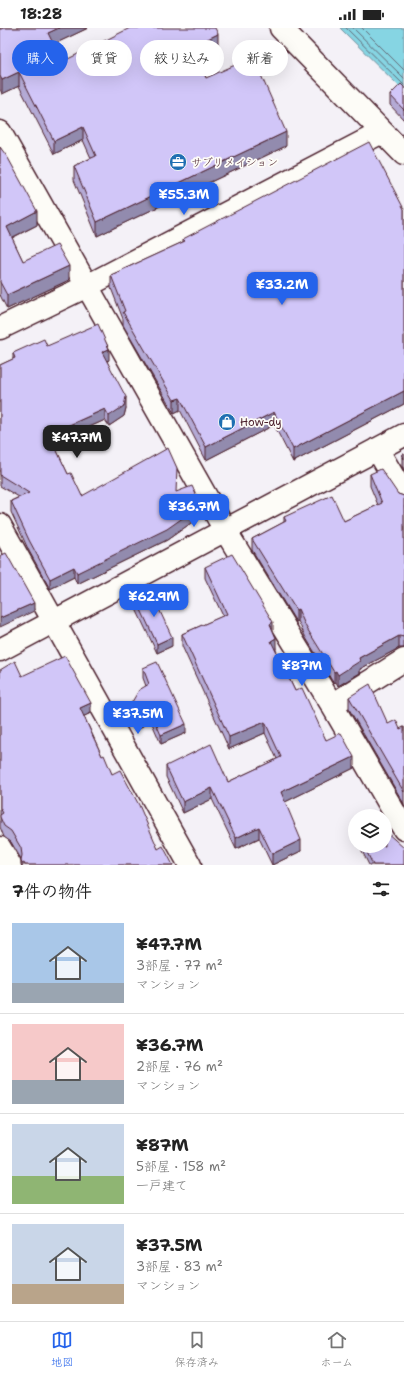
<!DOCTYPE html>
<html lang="ja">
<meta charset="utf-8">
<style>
body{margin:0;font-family:"Shantell Sans","Klee One",sans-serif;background:#f2f2f2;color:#222;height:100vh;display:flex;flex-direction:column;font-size:15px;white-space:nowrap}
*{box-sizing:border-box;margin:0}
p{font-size:13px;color:#767676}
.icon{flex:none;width:22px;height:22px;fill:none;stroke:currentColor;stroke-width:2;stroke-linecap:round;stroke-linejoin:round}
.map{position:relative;height:837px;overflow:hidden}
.sheet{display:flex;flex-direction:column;background:#fff;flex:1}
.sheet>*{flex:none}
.banner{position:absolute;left:12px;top:12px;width:380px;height:36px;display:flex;gap:8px}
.buttons{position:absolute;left:348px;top:781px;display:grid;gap:8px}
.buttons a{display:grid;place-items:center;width:44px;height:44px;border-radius:50%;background:#fff;box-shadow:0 4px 16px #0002;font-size:20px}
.price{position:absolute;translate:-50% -34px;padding:0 9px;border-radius:8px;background:#2563eb;color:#fff;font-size:13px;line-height:26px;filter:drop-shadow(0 1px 2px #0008)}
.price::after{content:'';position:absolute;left:50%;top:24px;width:12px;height:9px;margin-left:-6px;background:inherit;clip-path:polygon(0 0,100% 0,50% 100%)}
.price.selected{background:#222;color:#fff}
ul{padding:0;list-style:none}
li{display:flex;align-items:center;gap:12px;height:100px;padding:0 12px}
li+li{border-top:1px solid #e0e0e0}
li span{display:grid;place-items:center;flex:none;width:112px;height:80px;border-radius:0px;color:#555}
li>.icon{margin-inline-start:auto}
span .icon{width:48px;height:48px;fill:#fffc;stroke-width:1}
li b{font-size:17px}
h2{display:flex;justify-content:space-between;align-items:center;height:48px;padding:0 12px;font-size:17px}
.chip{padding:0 14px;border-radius:18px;background:#fff;box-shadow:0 4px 16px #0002;font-size:14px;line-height:36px}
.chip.selected{background:#2563eb;color:#fff}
.status{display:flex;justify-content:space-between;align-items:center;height:28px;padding:0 20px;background:#fff;direction:ltr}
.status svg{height:11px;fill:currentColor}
.dock{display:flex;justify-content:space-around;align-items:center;height:56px;border-top:1px solid #e0e0e0;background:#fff;font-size:11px;color:#767676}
.dock a{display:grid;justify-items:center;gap:2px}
.dock .selected{color:#2563eb}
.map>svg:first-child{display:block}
.water{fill:#86d5e3;stroke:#6e8c99}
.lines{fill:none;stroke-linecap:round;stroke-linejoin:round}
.shore{stroke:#626875;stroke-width:1}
.minor-casing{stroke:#4a1f2b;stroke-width:25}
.minor{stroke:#fdfcf7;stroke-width:22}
.wall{fill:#b4aad5;stroke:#4a1f2b}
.shaded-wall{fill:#928bae;stroke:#4a1f2b}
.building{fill:#d1c6f8;stroke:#4a1f2b}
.labels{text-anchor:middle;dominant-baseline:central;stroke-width:3.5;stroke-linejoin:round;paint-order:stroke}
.poi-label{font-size:11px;fill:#4a1f2b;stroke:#fdfcf7;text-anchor:start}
</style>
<div class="status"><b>18:28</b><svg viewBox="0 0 49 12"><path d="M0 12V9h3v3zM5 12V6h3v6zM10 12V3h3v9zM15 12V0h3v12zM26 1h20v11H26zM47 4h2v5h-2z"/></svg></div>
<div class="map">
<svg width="404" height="837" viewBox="0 0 404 837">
<rect width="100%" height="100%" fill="#f4f1f7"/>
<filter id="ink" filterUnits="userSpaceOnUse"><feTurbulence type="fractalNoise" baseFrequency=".025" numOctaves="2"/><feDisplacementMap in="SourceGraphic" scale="8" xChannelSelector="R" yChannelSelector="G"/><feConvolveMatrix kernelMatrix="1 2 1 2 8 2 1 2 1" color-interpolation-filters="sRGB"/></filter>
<g filter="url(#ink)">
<path class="water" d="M340 0H404V63Z"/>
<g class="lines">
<path class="shore" d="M346 0 404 57
M353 0 404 50
M362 0 404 42"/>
<defs>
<path id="minor" d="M281 0 404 126
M0 104 225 502 332 677 404 801
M0 300 87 258 382 104
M377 421 404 467
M0 497 190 837
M0 622 404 407
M332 677 404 632
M0 820 10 837"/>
</defs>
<use href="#minor" class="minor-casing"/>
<use href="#minor" class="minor"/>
</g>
<path class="wall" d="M0 0 1 1 4 0H88L54 16 62 34 218 20 197 30 206 50 286 118 97 208 74 152V138L91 130 83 112 54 126 19 58 2 66 0 61Z
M404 59V92L390 77V67Z
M0 119 37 197 12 210 23 233 69 252 7 281 0 267V268Z
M404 181V376L293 434 274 397 206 432 180 382 174 385 123 297V291L111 260V247L183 214V211Z
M47 318 109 332 107 333 126 380 124 388 109 398 105 392 53 415 68 446 82 468 176 464 201 488 167 512 77 556 74 549 50 561 29 523 11 484V473L19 469 0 458V337L13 331V325Z
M404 425V443L402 438V426Z
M370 446 398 466 404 468V620H399L360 641V645L338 658 336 654 334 656 306 610 298 593 296 594 252 522V511L284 494V489L344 493 378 477 370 458Z
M205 539 273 603 276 621V622L295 663 326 712 354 740 285 774 301 823 272 837 259 810 236 821 212 771 183 785 166 749V738L228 754 277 731 265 705 229 721 182 618V606L223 588 205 550Z
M136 571 172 618 157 625 136 581Z
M143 640 186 705 161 716 151 693 139 700 132 684V674L146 658 143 650Z
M0 642 22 648 91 685 84 688 102 728 112 746 158 821 173 837H21V831L11 814 4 809 0 799Z
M349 669 388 696 400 701 404 699V776L349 681Z
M362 818H385L404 837H369L362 823Z"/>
<path class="shaded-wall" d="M59 0H88L48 19V5Z
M218 6V20L193 32V18Z
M19 44V58L2 66V52Z
M83 99V112L54 126V113Z
M286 104V118L97 208V194Z
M37 183V197L7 212V199Z
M69 238V252L7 281V267Z
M109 321V332L102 335V324Z
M404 363V376L293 434V421Z
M126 369V380L124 388 109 398V388Z
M180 370V382L174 385V372Z
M105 381V392L49 417V406Z
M274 384V397L206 432V419Z
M201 477V488L167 512 77 556V545Z
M74 539V549L50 561V551Z
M34 575V583L0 599V590Z
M298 581V593L296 594V582Z
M273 594V605L270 596Z
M399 608V620L360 641V645L338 658V647L359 630Z
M172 609V618L157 625V616Z
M276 610V621L271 624V613Z
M336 643V654L334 656V644Z
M91 675V685L80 690V680Z
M151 684V693L139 700V691Z
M265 694V705L229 721V709Z
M186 696V705L161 716V707Z
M354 729V740L281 776V764Z
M212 760V771L183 785V774Z
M259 799V810L236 821V810Z
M301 812V823L272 837V826Z"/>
<path class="building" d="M0 0 1 1 4 0H59L48 5 62 34 130 0H215L218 6 193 18 206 50 253 29 286 104 97 194 74 138 96 128 83 99 54 113 19 44 2 52 0 48Z
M401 56 404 59V82L390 67Z
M369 114 404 181V363L293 421 274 384 206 419 180 370 174 372 123 284 125 283 111 247 185 213 183 211Z
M0 119 8 130 37 183 7 199 23 233 57 217 69 238 7 267 0 254Z
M98 296 109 321 102 324 126 369 124 378 109 388 105 381 49 406 68 446 71 445 82 468 168 420 177 440 176 464 192 458 201 477 167 501 77 545 74 539 50 551 29 512 11 473 29 465 0 447V337L15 330 13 325 44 311 47 318Z
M404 425V431L402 426Z
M381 441 398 466 404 468V609L399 608 359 630 360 633 338 647 336 643 334 644 306 599 298 581 296 582 252 511 286 493 284 489 332 467 344 493 382 475 370 446Z
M6 525 34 575 0 590V528Z
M232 526 273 594 270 596 276 610 271 613 295 663 302 660 326 712 341 705 354 729 281 764 301 812 272 826 259 799 236 810 212 760 183 774 166 738 211 716 228 754 281 729 265 694 229 709 182 606 227 586 205 539Z
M151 564 172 609 157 616 136 571Z
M65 628 91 675 80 680 102 728 104 727 112 746 120 742 139 777 158 821 163 818 173 837H25L24 835 22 836 21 833 22 827 21 820 11 803 4 798 0 789V787L3 785 0 780V642L15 633 22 648Z
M157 634 186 696 161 707 151 684 139 691 132 674 139 662 149 656 143 640Z
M370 656 388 696 396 692 400 701 404 699V764L349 669Z
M385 803 404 820V837H373L364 818H385Z"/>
</g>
<defs>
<symbol id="office-disc" viewBox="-11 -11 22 22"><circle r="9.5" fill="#1f6fb2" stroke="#fdfcf7"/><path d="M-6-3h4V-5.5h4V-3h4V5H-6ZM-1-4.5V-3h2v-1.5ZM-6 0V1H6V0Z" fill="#fff"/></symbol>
<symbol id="shop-disc" viewBox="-11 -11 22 22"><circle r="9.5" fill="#1f6fb2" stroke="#fdfcf7"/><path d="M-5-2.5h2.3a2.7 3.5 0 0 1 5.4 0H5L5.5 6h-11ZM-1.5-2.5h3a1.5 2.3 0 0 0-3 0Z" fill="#fff"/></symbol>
</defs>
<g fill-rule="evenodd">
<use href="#office-disc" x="168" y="124" width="20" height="20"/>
<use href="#shop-disc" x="217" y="384" width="20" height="20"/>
</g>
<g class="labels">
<g class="poi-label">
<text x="191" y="134">サブリメイション</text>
<text x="240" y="394">How-dy</text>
</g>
</g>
</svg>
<div class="buttons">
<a><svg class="icon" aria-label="layers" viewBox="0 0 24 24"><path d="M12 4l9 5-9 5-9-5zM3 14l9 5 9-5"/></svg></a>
</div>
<b class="price" style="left:184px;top:188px">¥55.3M</b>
<b class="price" style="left:282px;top:278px">¥33.2M</b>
<b class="price selected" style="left:77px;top:431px">¥47.7M</b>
<b class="price" style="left:194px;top:500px">¥36.7M</b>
<b class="price" style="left:154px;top:590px">¥62.9M</b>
<b class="price" style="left:302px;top:659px">¥87M</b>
<b class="price" style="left:138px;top:707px">¥37.5M</b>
<div class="banner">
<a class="chip selected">購入</a>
<a class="chip">賃貸</a>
<a class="chip">絞り込み</a>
<a class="chip">新着</a>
</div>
</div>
<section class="sheet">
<h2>7件の物件<svg class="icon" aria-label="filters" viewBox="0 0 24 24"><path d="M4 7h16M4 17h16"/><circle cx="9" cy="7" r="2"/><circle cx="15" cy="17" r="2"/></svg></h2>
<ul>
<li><span style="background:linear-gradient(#a9c7e8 75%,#9aa5b1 0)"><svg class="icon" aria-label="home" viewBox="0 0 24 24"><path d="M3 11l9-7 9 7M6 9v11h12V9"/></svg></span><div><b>¥47.7M</b><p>3部屋 · 77 m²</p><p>マンション</p></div></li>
<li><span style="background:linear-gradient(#f6c9c9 70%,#9aa5b1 0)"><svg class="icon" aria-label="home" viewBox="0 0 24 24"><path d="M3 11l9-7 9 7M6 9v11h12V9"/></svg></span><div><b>¥36.7M</b><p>2部屋 · 76 m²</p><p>マンション</p></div></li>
<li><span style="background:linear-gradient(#c9d6e8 65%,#8fb573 0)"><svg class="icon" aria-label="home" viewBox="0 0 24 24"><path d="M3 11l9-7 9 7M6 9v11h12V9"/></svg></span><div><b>¥87M</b><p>5部屋 · 158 m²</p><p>一戸建て</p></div></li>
<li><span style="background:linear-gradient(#c9d6e8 75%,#b9a48a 0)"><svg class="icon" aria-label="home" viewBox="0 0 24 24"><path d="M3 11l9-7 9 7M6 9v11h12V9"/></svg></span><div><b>¥37.5M</b><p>3部屋 · 83 m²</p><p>マンション</p></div></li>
</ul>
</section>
<nav class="dock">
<a class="selected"><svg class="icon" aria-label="map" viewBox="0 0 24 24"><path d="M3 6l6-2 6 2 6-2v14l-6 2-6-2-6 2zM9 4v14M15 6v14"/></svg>地図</a>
<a><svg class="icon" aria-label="saved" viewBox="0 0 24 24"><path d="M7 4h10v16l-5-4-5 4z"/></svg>保存済み</a>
<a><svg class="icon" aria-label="home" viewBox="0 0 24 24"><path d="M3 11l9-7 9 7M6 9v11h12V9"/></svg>ホーム</a>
</nav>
